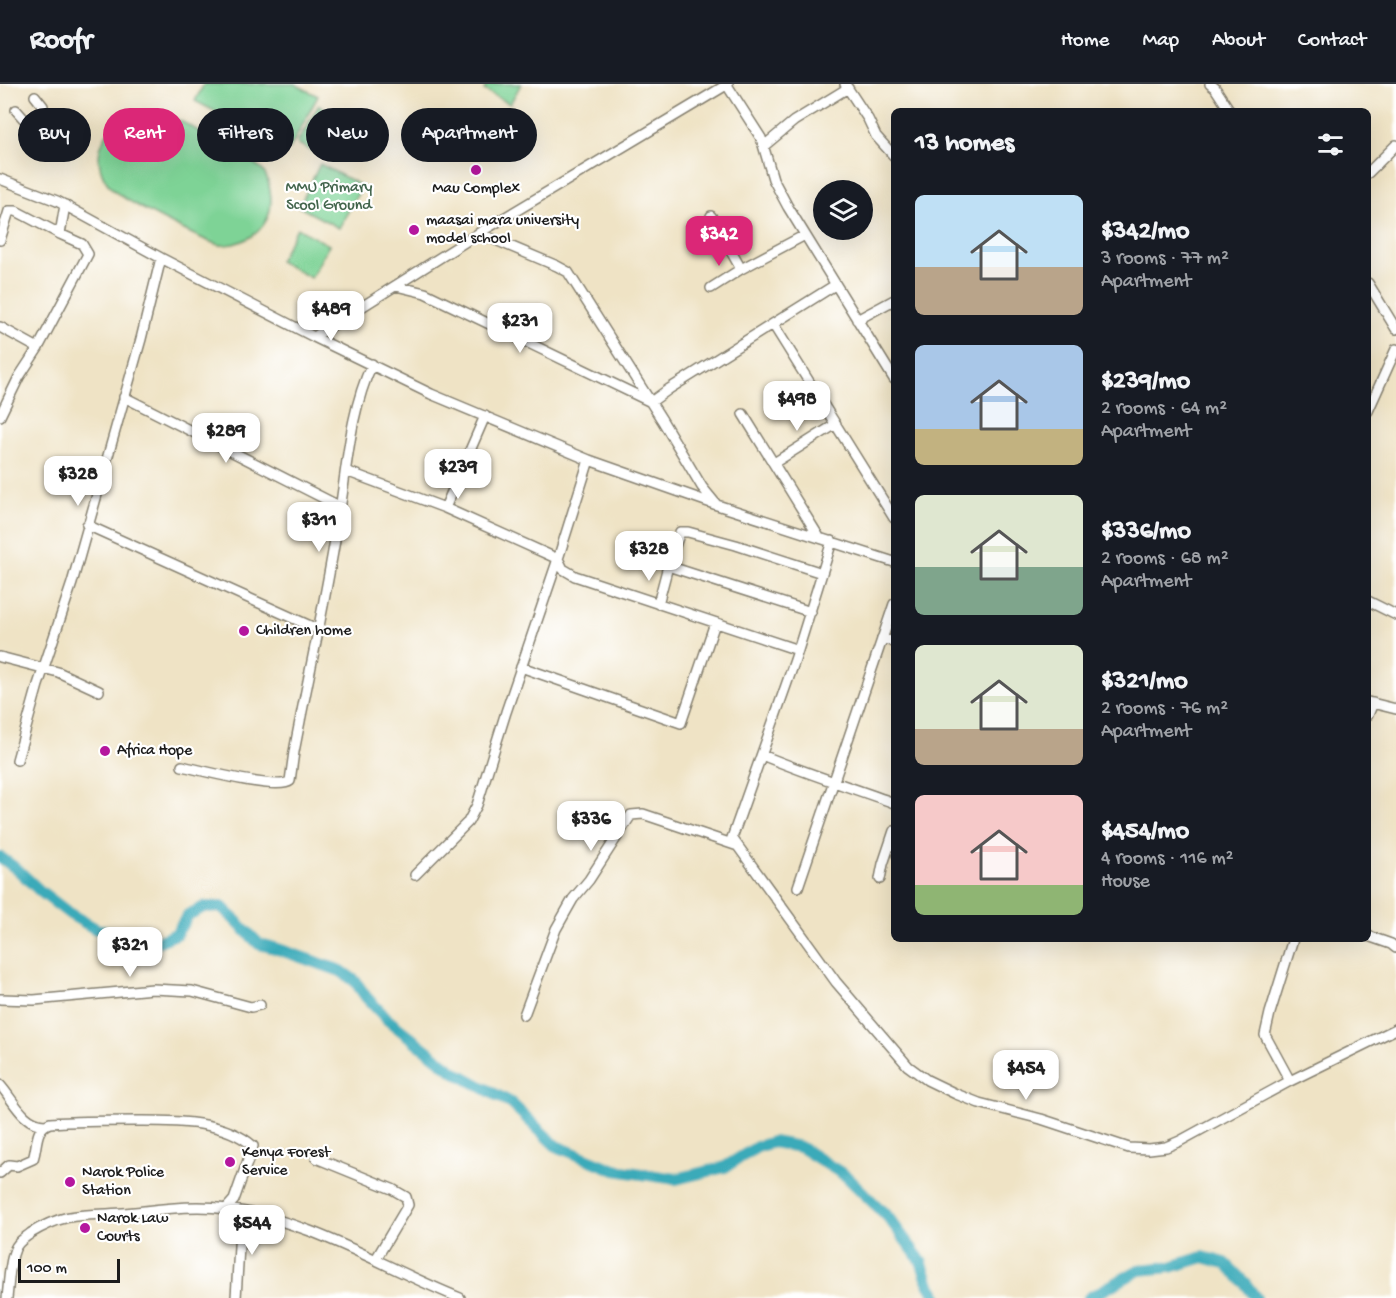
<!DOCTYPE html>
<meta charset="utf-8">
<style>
body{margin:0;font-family:"Gochi Hand",sans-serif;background:#20242c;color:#f1f3f6;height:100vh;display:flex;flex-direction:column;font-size:22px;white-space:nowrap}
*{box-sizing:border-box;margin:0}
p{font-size:20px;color:#9ea1a6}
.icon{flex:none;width:33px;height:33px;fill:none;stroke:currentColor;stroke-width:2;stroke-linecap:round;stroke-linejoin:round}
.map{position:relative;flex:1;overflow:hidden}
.drawer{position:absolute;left:891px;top:24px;width:480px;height:834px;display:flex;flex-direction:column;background:#171b24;border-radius:9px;box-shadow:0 6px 24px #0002}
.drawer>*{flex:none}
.top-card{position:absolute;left:18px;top:24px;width:570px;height:54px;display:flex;gap:12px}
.controls{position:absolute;left:813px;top:96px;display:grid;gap:12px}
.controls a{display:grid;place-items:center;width:60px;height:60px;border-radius:50%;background:#171b24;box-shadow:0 6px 24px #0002;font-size:30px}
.scale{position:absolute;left:18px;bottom:15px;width:102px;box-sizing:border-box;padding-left:6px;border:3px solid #1c1c1c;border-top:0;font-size:16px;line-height:21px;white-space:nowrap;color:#1c1c1c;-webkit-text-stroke:4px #fff;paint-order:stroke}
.price{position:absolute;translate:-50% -51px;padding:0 14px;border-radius:12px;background:#fff;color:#222;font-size:20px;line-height:39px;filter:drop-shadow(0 2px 3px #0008)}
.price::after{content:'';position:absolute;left:50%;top:36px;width:18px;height:14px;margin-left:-9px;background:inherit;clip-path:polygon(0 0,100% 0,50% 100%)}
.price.current{background:#db2777;color:#fff}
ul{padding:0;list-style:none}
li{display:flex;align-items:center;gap:18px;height:150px;padding:0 24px}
li span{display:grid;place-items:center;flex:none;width:168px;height:120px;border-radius:9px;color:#555}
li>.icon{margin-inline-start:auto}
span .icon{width:72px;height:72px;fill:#fffc;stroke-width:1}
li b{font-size:26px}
h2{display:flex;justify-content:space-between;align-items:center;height:72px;padding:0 24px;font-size:26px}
.tag{padding:0 21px;border-radius:27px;background:#171b24;box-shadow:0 6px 24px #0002;font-size:21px;line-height:54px}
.tag.current{background:#db2777;color:#fff}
header{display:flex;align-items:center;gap:36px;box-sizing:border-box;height:84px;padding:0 30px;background:#171b24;border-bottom:2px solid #363941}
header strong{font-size:28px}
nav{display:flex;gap:33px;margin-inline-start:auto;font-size:21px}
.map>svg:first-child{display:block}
.green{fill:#7ed396;stroke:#4d7859;stroke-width:1.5}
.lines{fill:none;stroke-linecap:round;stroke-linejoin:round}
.river{stroke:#3baab9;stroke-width:12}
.minor-casing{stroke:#868070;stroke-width:12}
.minor{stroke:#fff;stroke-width:9}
.poi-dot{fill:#b5179e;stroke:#fff;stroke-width:2}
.labels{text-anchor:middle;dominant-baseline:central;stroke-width:4.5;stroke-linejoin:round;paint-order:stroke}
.park-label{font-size:16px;fill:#43654d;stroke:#fff}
.poi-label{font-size:16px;fill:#1c1c1c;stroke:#fff;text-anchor:start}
</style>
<header>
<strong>Roofr</strong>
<nav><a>Home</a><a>Map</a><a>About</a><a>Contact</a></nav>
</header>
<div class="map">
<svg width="1396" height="1214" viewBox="0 0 1396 1214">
<rect width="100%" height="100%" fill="#fff"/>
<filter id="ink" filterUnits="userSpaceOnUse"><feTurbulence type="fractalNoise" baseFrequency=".0167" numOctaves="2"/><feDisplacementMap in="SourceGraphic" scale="12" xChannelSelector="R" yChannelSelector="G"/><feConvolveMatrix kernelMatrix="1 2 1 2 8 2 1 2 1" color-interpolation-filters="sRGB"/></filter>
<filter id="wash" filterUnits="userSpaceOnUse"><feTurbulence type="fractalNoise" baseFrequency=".008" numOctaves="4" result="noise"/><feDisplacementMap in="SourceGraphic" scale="24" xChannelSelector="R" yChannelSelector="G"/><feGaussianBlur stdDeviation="1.35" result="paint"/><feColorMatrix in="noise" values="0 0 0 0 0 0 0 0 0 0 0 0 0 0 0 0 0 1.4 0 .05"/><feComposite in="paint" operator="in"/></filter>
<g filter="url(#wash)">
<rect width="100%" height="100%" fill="#efe3c5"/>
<path class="green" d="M204 0H295L318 12 289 66 195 17Z
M487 0H521L510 20 484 6Z
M319 21 342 34 320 72 297 59Z
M146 27C152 27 158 26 163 29 188 39 212 55 235 69 244 74 255 79 262 86 267 91 269 99 270 107 275 134 259 154 233 160 229 160 224 162 220 161 205 158 120 115 111 104 83 70 108 34 146 27Z
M320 80 362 102 339 144 299 123Z
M297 144 329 161 311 194 279 177Z"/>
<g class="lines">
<path class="river" d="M0 773 18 786 40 807 70 830 96 845 157 858 176 850 188 831 204 823H222L259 860 275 864 341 887 355 897 366 913 388 936 453 987 511 1019 556 1062 615 1086 676 1095 725 1083 757 1063 773 1058 800 1063 846 1092 888 1133 921 1177 929 1200 938 1214
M1089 1214 1139 1186 1171 1183 1203 1173 1225 1179 1245 1199 1256 1214"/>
</g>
</g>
<g filter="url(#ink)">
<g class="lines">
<defs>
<path id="minor" d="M845 0 868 35 876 52 894 72
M1210 0 1215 4 1230 27
M727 1 761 54 773 95 788 123 894 295
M35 12 43 22
M16 26 24 35
M764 62 794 37 848 4
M1368 89 1396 61
M0 95 57 117 161 174 314 253 479 149 728 0
M711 132 741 185
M479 149 557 182 568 188 662 336 702 403 716 420
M0 156 9 127H16L60 150 65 121
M1368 199 1396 245
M396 202 425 209 651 318 669 305 835 201
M711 204 741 185 805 151
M857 236 894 216
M773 240 894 434
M0 243 38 264 19 293 0 332
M314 253 431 310 589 376 717 421 894 478
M38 264 88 170 82 160 60 150
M124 313 341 423
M1368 327 1396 265
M743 330 819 453
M774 379 836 340
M346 387 445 424 558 475 563 485 575 492 798 566
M445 424 485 332
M87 441 317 545
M832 457 795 576 732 754 836 898 908 982 927 996 956 1010 979 1019 1041 1035 1129 1064 1149 1065 1166 1063 1180 1057 1290 997 1396 945
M668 482 811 528
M1368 517 1396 531
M658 520 668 482 680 448H688L736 461 822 489
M882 554 894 558
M0 573 58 588 99 607
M521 583 681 639 715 539
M1368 618 1396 625
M1368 631 1373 619
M762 671C805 689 850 703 894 719
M17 676 38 601 72 499 141 255 161 174
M182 682C200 686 279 707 290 697L294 668C308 594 325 519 337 444 347 389 348 332 372 280
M415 791 468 738 477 721 506 628 558 475 589 376
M880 795 883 780 894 747
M798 803 894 520
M1368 852 1391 860 1396 864
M0 915 34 916 153 905 192 907 251 923 260 921
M524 931 556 845 573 815 589 796 631 731 643 730 735 761
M1290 997 1265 951 1270 929 1293 855
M0 1001C13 1015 23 1041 45 1041
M316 1074 392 1105 406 1113 408 1121 376 1175
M0 1089 9 1081 17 1082 33 1075C38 1062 34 1044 50 1039 80 1037 109 1037 138 1037 175 1037 224 1036 253 1062L234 1116 226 1125
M7 1214C9 1198 9 1179 15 1165 18 1157 25 1154 31 1149 68 1127 83 1132 123 1129 157 1126 192 1120 227 1125 311 1136 382 1183 460 1214
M236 1214 241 1128"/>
</defs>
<use href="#minor" class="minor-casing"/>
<use href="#minor" class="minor"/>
</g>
</g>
<g class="poi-dot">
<circle cx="476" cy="86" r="6"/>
<circle cx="414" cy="146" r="6"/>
<circle cx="244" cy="547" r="6"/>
<circle cx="105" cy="667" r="6"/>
<circle cx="230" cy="1078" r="6"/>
<circle cx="70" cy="1098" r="6"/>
<circle cx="85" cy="1144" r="6"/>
</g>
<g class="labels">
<g class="park-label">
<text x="329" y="104">MMU Primary<tspan x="329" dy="18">Scool Ground</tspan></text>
</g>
<g class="poi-label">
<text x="476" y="105" text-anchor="middle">Mau Complex</text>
<text x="426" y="137">maasai mara university<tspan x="426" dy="18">model school</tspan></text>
<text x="256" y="547">Children home</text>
<text x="117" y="667">Africa Hope</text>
<text x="242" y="1069">Kenya Forest<tspan x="242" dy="18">Service</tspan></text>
<text x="82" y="1089">Narok Police<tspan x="82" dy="18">Station</tspan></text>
<text x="97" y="1135">Narok Law<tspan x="97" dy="18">Courts</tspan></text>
</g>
</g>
</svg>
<div class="controls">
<a><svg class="icon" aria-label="layers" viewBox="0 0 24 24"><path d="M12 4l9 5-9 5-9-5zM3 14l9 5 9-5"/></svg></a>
</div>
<div class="scale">100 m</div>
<b class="price current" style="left:719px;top:183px">$342</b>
<b class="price" style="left:331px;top:258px">$489</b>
<b class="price" style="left:520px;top:270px">$231</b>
<b class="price" style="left:797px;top:348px">$498</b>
<b class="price" style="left:226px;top:380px">$289</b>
<b class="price" style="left:458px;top:416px">$239</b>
<b class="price" style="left:78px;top:423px">$328</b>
<b class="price" style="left:319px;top:469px">$311</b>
<b class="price" style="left:649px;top:498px">$328</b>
<b class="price" style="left:591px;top:768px">$336</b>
<b class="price" style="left:130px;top:894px">$321</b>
<b class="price" style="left:1026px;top:1017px">$454</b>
<b class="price" style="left:252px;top:1172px">$544</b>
<div class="top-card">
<a class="tag">Buy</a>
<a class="tag current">Rent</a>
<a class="tag">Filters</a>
<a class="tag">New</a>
<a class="tag">Apartment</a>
</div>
<section class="drawer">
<h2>13 homes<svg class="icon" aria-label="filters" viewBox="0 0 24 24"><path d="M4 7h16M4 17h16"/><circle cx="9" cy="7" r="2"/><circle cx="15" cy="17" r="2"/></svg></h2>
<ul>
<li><span style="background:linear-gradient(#bfe0f5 60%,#b9a48a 0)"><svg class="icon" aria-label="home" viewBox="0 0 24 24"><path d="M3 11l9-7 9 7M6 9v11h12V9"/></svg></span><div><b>$342/mo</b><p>3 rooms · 77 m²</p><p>Apartment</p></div></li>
<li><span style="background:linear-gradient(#a9c7e8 70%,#c2b280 0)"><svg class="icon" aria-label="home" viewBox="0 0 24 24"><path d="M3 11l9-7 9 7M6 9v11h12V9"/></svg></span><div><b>$239/mo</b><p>2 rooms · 64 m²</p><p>Apartment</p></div></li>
<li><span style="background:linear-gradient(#dfe7d0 60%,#7fa58c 0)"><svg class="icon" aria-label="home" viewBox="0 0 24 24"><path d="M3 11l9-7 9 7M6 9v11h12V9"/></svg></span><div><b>$336/mo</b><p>2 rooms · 68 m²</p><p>Apartment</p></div></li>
<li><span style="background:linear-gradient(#dfe7d0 70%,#b9a48a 0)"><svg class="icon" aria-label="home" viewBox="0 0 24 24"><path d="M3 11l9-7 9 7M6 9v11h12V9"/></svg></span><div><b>$321/mo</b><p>2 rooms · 76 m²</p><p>Apartment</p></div></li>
<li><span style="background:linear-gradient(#f6c9c9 75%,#8fb573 0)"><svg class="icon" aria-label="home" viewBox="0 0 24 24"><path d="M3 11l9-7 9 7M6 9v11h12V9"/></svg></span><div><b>$454/mo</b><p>4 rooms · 116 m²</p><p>House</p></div></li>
</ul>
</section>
</div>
